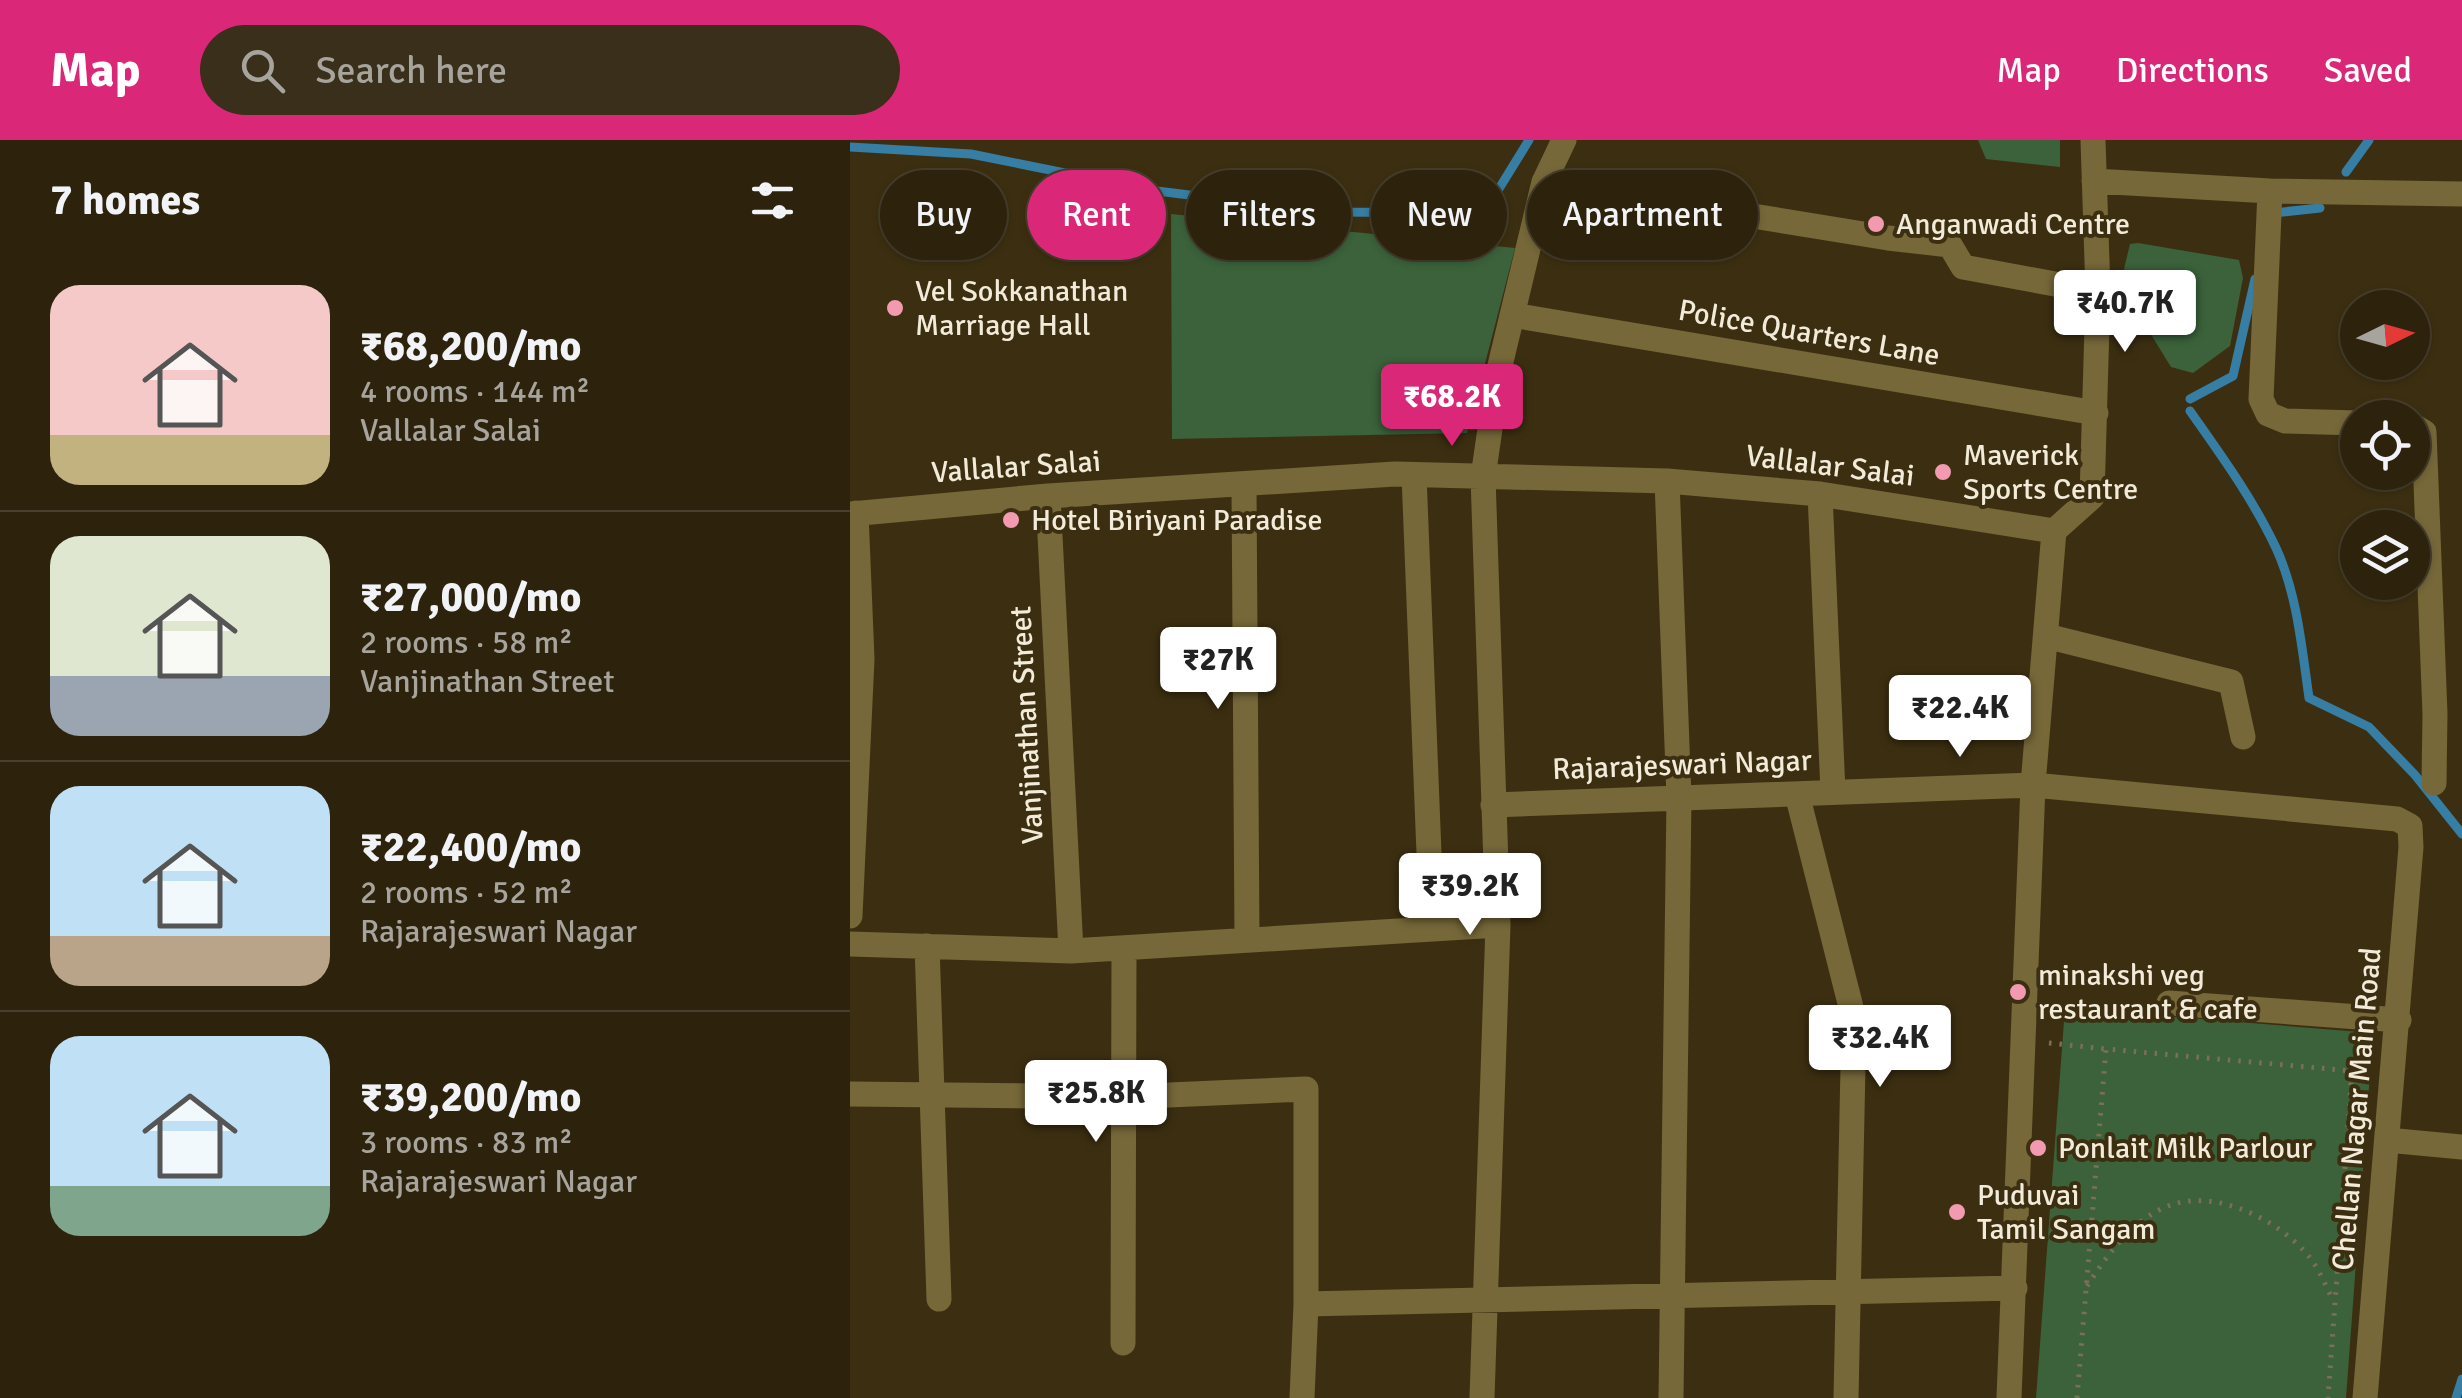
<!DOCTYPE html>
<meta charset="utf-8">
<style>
body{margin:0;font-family:Signika,sans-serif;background:#392f1b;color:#f1f3f6;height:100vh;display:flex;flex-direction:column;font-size:38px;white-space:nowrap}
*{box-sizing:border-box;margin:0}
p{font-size:32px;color:#a7a49d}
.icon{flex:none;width:55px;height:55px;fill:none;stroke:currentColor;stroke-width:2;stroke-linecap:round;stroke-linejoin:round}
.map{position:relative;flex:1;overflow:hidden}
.details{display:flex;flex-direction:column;background:#2d230d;width:850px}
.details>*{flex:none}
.top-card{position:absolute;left:30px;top:30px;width:950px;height:90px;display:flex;gap:20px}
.needle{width:65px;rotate:85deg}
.fabs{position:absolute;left:1490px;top:150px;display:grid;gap:20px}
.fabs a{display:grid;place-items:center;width:90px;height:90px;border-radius:50%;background:#2d230d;box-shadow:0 2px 8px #0004,0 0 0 2px #48402e;font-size:50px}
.price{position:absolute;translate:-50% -85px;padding:0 22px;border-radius:10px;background:#fff;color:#222;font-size:32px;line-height:65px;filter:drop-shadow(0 2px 5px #0008)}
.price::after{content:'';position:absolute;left:50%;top:60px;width:30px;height:22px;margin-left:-15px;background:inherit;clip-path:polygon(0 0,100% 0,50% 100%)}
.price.on{background:#db2777;color:#fff}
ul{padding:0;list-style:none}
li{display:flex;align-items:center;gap:30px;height:250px;padding:0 50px}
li+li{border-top:2px solid #48402e}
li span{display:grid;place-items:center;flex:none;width:280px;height:200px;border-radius:30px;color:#555}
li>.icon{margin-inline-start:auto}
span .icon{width:120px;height:120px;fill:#fffc;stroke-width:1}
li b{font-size:42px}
h2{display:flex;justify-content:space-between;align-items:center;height:120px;padding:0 50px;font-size:42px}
.pill{padding:0 35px;border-radius:45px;background:#2d230d;box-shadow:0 2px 8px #0004,0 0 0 2px #48402e;font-size:35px;line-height:90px}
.pill.on{background:#db2777;color:#fff}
header{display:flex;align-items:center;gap:60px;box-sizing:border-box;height:140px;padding:0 50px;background:#db2777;color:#fff}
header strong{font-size:48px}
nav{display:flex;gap:55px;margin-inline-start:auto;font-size:35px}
.search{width:700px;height:90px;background:#392f1b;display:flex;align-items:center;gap:25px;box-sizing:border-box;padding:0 35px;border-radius:55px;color:#a7a49d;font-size:38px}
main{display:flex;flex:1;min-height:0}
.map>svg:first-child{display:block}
.green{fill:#3b623b}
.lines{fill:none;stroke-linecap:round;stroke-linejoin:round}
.stream{stroke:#367ea3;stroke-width:9}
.path{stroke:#7b7056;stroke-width:5;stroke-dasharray:2.5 8;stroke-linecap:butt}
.minor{stroke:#766839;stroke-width:25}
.poi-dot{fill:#f29aaf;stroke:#3c2f11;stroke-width:4}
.labels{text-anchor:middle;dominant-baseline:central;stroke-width:8;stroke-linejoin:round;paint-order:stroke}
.poi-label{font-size:30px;fill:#f2ebd9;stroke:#3c2f11;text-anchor:start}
.street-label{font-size:30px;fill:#f2ebd9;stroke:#3c2f11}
</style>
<header>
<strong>Map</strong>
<div class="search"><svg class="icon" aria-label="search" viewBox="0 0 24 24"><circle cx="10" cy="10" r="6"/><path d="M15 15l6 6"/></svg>Search here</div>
<nav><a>Map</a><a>Directions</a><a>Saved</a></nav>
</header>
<main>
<section class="details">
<h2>7 homes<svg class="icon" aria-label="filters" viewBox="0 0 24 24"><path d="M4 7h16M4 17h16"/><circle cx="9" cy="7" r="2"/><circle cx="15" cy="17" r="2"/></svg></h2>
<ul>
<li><span style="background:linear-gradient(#f6c9c9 75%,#c2b280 0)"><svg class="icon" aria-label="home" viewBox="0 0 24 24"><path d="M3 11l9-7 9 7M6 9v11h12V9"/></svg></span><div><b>₹68,200/mo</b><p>4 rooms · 144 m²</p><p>Vallalar Salai</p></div></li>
<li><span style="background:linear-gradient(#dfe7d0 70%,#9aa5b1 0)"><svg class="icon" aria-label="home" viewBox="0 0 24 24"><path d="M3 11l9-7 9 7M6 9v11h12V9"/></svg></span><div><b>₹27,000/mo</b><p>2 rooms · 58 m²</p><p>Vanjinathan Street</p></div></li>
<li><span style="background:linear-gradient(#bfe0f5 75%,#b9a48a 0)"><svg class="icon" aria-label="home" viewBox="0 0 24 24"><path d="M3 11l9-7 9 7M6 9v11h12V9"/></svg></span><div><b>₹22,400/mo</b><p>2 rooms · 52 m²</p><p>Rajarajeswari Nagar</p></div></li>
<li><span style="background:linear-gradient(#bfe0f5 75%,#7fa58c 0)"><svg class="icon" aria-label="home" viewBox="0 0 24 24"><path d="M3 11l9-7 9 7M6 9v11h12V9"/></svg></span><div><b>₹39,200/mo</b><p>3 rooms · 83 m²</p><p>Rajarajeswari Nagar</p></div></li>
</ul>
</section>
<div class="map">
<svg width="1612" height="1258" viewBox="0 0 1612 1258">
<rect width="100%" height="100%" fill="#3c2f11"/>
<path class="green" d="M1128 0H1210V27L1136 19Z
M321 74 665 108 617 293 322 299Z
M1288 103 1389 120 1393 138 1380 206 1343 233 1321 227 1289 175 1274 129 1280 104Z
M1215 868 1523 893 1496 1258H1186Z"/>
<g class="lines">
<path class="stream" d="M0 7 121 14 299 50 477 72 634 73 679 0
M1496 32 1519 0
M1423 73 1470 68
M1340 259 1383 236 1405 139
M1340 271C1371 315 1403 359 1426 408 1447 453 1452 509 1459 558L1519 587 1565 635 1612 694
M1606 1258 1612 1239"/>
<path class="path" d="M1199 903 1256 909
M1237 1146C1257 1116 1277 1086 1311 1069 1359 1045 1424 1077 1456 1113 1468 1126 1475 1145 1483 1160
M1227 1258 1256 909 1502 931 1478 1258"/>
<path class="minor" d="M1244 41 1420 51 1612 54
M694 42 1038 98 1100 105 1113 127 1248 152
M1420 51 1411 259 1418 274 1435 281 1508 283
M662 175 1246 273
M1562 285 1574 292 1585 574 1584 643
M564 335 582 789
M817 341 829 658 821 1258
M394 345 397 800
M970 354 983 652
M198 356 221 811
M0 374 198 356 545 334 817 341 970 354 1204 391
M1204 391 1242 357 1248 152 1243 0
M1196 496 1381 542 1393 597
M947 654 1004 879 996 1258
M643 665 1183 645 1547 679 1560 686 1561 707 1515 1258
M0 776 12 519 6 373
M0 804 221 811 648 785
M77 806 89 1159
M1319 863 1549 880
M0 954 273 957 456 949V1164L452 1258
M1537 1000 1612 1007
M456 1164 1165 1148
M273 1203 274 808
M632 1258 648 785 633 337 648 234 694 42 714 0
M1159 1258 1183 645 1204 391"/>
</g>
<g class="poi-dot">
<circle cx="1026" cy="84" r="10"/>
<circle cx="45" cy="168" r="10"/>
<circle cx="1093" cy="332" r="10"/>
<circle cx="161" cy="380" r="10"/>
<circle cx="1168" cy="852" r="10"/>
<circle cx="1188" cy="1008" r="10"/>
<circle cx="1107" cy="1072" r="10"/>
</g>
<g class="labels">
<g class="poi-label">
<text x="1046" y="84">Anganwadi Centre</text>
<text x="65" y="151">Vel Sokkanathan<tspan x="65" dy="34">Marriage Hall</tspan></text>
<text x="1113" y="315">Maverick<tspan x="1113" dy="34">Sports Centre</tspan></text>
<text x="181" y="380">Hotel Biriyani Paradise</text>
<text x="1188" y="835">minakshi veg<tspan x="1188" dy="34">restaurant &amp; cafe</tspan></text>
<text x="1208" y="1008">Ponlait Milk Parlour</text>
<text x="1127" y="1055">Puduvai<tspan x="1127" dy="34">Tamil Sangam</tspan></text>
</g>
<g class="street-label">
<text transform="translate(959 193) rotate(10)">Police Quarters Lane</text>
<text transform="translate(980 326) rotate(7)">Vallalar Salai</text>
<text transform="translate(166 327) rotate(-4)">Vallalar Salai</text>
<text transform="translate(177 585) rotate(-93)">Vanjinathan Street</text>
<text transform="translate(832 625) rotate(-2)">Rajarajeswari Nagar</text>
<text transform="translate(1507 969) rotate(-85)">Chellan Nagar Main Road</text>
</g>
</g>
</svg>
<div class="fabs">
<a><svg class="needle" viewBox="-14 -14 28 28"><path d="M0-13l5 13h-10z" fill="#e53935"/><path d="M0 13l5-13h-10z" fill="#a7a49d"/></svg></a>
<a><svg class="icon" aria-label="locate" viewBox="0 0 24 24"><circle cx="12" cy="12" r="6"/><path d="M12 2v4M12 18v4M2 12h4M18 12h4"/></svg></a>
<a><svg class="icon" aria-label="layers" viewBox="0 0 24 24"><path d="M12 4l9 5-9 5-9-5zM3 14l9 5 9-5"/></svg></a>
</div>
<b class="price" style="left:1275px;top:215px">₹40.7K</b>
<b class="price on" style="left:602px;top:309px">₹68.2K</b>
<b class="price" style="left:368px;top:572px">₹27K</b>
<b class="price" style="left:1110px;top:620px">₹22.4K</b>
<b class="price" style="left:620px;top:798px">₹39.2K</b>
<b class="price" style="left:1030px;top:950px">₹32.4K</b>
<b class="price" style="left:246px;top:1005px">₹25.8K</b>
<div class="top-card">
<a class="pill">Buy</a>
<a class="pill on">Rent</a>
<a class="pill">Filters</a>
<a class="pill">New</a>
<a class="pill">Apartment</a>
</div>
</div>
</main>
